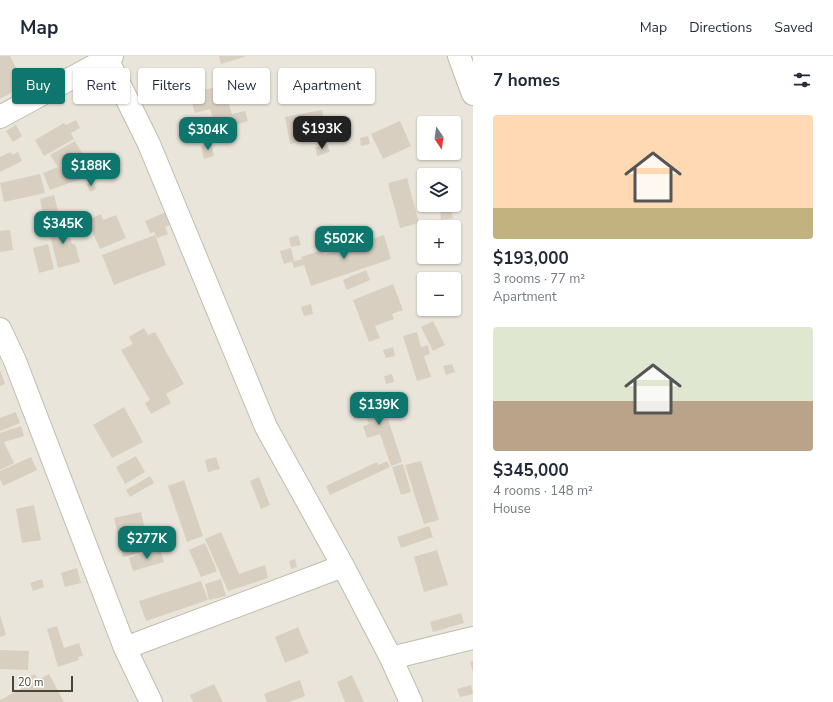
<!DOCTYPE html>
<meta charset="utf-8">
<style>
body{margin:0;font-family:"Nunito Sans",sans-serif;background:#f2f2f3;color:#1f2937;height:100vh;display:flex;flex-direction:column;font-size:15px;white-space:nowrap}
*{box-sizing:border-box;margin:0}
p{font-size:13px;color:#747a83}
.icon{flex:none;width:22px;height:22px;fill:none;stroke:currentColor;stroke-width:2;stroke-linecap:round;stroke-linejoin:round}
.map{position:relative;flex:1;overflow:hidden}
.drawer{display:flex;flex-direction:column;background:#fff;width:360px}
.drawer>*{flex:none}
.banner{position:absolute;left:12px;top:12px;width:380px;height:36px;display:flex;gap:8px}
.needle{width:26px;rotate:167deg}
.buttons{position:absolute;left:417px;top:60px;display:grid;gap:8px}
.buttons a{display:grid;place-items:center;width:44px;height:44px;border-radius:4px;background:#fff;box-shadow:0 1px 3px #0004;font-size:20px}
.scale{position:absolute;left:12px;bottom:10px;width:61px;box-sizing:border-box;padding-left:4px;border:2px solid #4b4439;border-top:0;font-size:11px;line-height:14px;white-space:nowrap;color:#4b4439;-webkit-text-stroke:3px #fff;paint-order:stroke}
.price{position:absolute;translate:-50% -34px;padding:0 9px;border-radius:8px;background:#0f766e;color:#fff;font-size:13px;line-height:26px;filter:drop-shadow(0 1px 2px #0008)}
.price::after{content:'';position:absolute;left:50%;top:24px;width:12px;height:9px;margin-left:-6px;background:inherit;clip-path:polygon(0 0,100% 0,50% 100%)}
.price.current{background:#222;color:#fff}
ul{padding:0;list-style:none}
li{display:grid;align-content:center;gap:8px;height:212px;padding:0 20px}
li span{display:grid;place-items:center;height:124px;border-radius:4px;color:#555}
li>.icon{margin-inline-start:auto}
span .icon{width:72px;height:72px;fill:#fffc;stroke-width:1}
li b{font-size:17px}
h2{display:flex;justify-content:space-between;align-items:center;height:48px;padding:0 20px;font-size:17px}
.tag{padding:0 14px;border-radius:4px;background:#fff;box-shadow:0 1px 3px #0004;font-size:14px;line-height:36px}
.tag.current{background:#0f766e;color:#fff}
header{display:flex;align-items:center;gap:24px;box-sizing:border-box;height:56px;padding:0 20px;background:#fff;border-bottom:1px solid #e0e1e3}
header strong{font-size:19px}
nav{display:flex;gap:22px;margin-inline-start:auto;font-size:14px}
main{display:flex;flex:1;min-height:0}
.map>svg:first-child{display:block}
.residential{fill:#eae5da;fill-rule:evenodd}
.building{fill:#d8cfc1}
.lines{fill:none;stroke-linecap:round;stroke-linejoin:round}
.minor-casing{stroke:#c2bbae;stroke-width:24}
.minor{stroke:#fff;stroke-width:22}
</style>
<header>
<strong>Map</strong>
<nav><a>Map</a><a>Directions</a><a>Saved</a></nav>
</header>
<main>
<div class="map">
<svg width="473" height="646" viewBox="0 0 473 646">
<rect width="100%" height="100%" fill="#f6f3ec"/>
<path class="residential" d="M0 0H473V646H0ZM424 67H454V97H424ZM424 119H454V149H424ZM424 171H454V201H424ZM424 223H454V253H424Z"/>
<path class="building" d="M0 0H10L25 29 0 43Z
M219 0H247L221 8Z
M158 28 162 41 150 44 146 32Z
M223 29 232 58 245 55 248 65 235 69 236 74 218 80 210 53 195 57 189 38Z
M322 54 327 81 290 88 285 61Z
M76 64 80 72 71 77 74 83 44 100 35 84 64 67 66 69Z
M400 65 411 90 383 103 371 78Z
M16 69 22 80 13 86 6 75Z
M368 80 370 88 361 90 360 82Z
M75 85 82 97 58 111 50 99Z
M211 87 214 100 204 103 201 90Z
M327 88 330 96 317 100 315 91Z
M11 96 12 99 18 96 22 105 0 116V101Z
M76 104 83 122 50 134 43 117Z
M40 118 45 137 4 146 0 127Z
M407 122 419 167 400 172 388 127Z
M93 126 96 133 90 136 87 128Z
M54 139 58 155 43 159 40 143Z
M450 149 453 162 441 164 440 154 444 153 443 150Z
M166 156 171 168 165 171 168 178 157 182 154 176 150 177 145 165Z
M101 158 103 164 116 159 126 182 100 193 87 164Z
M66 166 72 188H75L80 206 58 212 48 170Z
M367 170 370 182 364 183 362 171Z
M10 174 13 194 0 196V175Z
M155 179 166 209 114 229 102 199Z
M298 179 301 189 291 191 289 182Z
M384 179 391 203 311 230 304 209 294 212 292 206 302 203 301 201 322 194 324 199Z
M48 188 54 213 39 217 33 192Z
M291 192 294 205 284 208 280 195Z
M430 201H446V203L432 207Z
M366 214 370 224 347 234 343 224Z
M393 228 403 254 392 258 394 263 375 270 380 282 369 286 353 244Z
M311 248 313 258 304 260 301 251Z
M433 265 445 289 433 295 421 271Z
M144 272 148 279 155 276 184 328 166 338 171 347 151 358 145 347 150 344 121 294 133 288 129 281Z
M417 276 421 291 428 289 430 298 424 300 431 321 417 325 403 280Z
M393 291 395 300 386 302 383 294Z
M452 308 455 316 446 319 443 310Z
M0 314 5 328 0 330Z
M392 318 394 326 386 328 384 320Z
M380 339 402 406 391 410 380 378 367 382 363 370 369 368 366 360 359 362 355 348Z
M124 351 143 386 112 402 93 369Z
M16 356 20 367 0 375V362Z
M21 370 24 380 4 386 14 407 0 414V377Z
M136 400 145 416 125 428 116 411Z
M31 401 37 414 3 430 0 423V415Z
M216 401 220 413 208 416 205 404Z
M387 405 390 411 330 439 326 430 377 406 378 409Z
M421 405 439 464 424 468 405 409Z
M403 408 411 436 401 439 392 411Z
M150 420 154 427 130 441 126 434Z
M259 421 270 449 261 453 250 425Z
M184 424 203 480 187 486 168 430Z
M34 449 41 484 22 487 16 453Z
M141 456 150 494 123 501 114 462Z
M429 470 433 481 401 492 397 481Z
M221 476 239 518 265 509 268 522 228 535 205 483Z
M205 487 217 515 201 521 189 494Z
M160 492 164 506 133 515 129 502Z
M437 494 448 529 424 536 414 501Z
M295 503 297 511 291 513 289 505Z
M77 512 81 527 65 531 61 517Z
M42 523 44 531 33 535 30 527Z
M221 523 226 540 209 544 205 528Z
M201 525 208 544 146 565 139 545Z
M461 557 464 567 433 576 430 566Z
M0 559 6 579 0 581Z
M57 570 64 592 79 587 83 600 78 601 79 604 58 611 47 573Z
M298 571 309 597 285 607 275 581Z
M0 594 29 595 28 614 0 613Z
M473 605V616L470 606Z
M35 618 37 622 30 625 28 621Z
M49 618 64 646H0V644Z
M352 619 364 646H345L337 626Z
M300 624 305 640 289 646H267L264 638Z
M214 628 223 646H193L190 639Z
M471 629 473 638 460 641 457 633Z"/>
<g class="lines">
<defs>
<path id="minor" d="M459 0 473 38
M107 3 149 88 266 371 343 510 391 602 411 646
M0 61 112 0
M0 273 15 305 125 592 151 646
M125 592 343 510
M391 602 473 582"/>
</defs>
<use href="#minor" class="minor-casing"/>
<use href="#minor" class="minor"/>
</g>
</svg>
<div class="buttons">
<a><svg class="needle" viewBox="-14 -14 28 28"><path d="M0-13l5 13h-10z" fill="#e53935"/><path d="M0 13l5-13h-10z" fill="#747a83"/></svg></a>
<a><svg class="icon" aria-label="layers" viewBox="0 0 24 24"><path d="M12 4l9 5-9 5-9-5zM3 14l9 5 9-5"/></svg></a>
<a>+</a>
<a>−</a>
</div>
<div class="scale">20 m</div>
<b class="price current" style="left:322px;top:94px">$193K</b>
<b class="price" style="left:208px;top:95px">$304K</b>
<b class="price" style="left:91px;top:131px">$188K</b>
<b class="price" style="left:63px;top:189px">$345K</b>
<b class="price" style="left:344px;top:204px">$502K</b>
<b class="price" style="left:379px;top:370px">$139K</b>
<b class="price" style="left:147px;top:504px">$277K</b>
<div class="banner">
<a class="tag current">Buy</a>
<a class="tag">Rent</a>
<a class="tag">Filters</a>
<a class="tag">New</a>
<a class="tag">Apartment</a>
</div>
</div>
<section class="drawer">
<h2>7 homes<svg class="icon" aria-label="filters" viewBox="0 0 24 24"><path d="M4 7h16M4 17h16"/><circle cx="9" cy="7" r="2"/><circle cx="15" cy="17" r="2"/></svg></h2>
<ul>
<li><span style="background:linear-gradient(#ffd9b3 75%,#c2b280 0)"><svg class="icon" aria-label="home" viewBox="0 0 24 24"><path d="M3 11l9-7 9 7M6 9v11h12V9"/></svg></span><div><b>$193,000</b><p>3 rooms · 77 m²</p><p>Apartment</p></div></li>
<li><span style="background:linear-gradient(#dfe7d0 60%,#b9a48a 0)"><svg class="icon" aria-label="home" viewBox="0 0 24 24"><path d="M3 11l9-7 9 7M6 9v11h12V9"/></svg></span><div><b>$345,000</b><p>4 rooms · 148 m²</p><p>House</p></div></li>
</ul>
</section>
</main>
